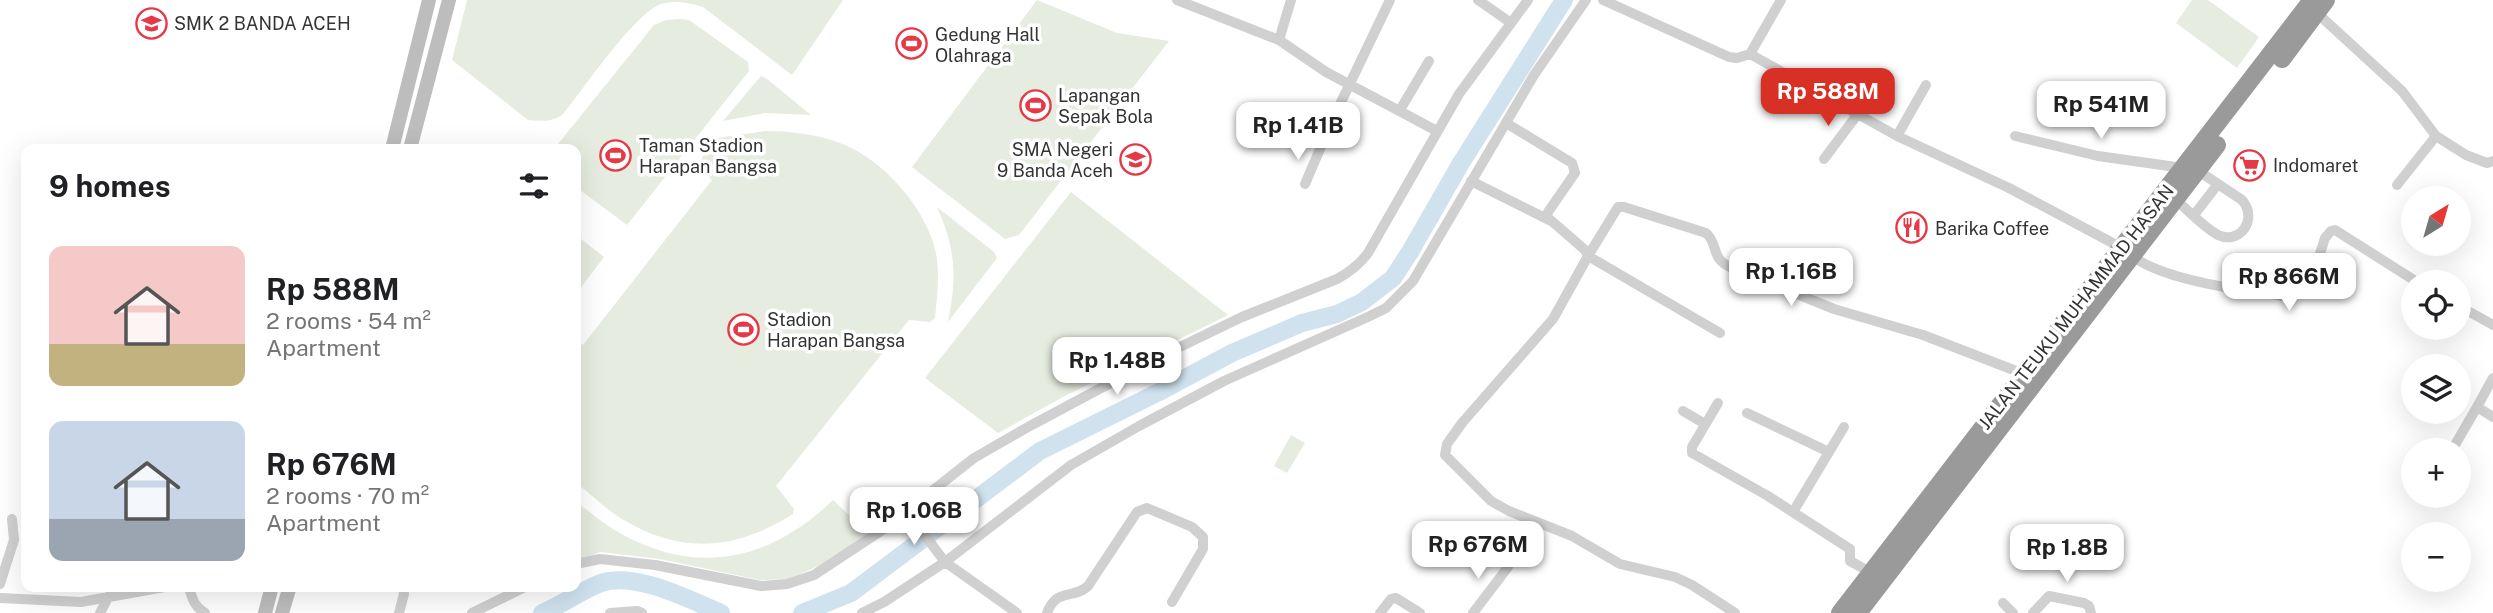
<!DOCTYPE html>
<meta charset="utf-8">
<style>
body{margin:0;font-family:"Public Sans",sans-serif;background:#f2f2f2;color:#202124;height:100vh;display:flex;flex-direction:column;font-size:26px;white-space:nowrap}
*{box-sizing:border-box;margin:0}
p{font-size:23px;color:#757577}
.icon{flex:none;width:38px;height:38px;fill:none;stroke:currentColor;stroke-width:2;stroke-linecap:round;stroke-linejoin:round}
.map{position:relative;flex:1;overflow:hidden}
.details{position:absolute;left:21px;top:144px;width:560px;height:448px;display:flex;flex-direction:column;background:#fff;border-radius:14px;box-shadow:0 7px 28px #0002}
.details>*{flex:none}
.needle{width:46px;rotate:37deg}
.controls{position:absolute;left:2401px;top:186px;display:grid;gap:14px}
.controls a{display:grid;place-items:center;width:70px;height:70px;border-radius:50%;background:#fff;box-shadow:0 7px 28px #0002;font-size:35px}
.price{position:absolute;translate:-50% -60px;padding:0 16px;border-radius:14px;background:#fff;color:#222;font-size:23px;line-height:46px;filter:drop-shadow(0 2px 4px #0008)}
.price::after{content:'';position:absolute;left:50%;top:42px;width:21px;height:16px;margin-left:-10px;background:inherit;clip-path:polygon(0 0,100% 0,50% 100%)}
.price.current{background:#d93025;color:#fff}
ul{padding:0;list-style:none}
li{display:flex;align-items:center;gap:21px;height:175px;padding:0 28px}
li span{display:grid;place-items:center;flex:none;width:196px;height:140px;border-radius:14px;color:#555}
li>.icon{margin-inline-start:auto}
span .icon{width:84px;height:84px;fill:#fffc;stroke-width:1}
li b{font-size:30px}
h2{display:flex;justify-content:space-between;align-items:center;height:84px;padding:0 28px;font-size:30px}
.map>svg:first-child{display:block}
.green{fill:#e6ecdf}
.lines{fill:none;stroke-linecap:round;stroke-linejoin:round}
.river{stroke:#cfe2ee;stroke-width:18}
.street{stroke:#d0d0d0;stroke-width:10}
.secondary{stroke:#bdbdbd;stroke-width:14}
.highway{stroke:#9a9a9a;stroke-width:18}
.labels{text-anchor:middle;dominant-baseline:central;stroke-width:7;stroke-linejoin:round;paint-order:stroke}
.poi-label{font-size:18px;fill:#333;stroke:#fff;text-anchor:start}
.street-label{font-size:18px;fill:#333;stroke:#fff}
</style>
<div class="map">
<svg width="2493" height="613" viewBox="0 0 2493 613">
<rect width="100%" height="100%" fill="#fff"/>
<path class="green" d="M467 0H843L792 75 703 7C690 3 676 0 661 4 635 13 584 88 564 113 553 123 542 121 528 120L452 60Z
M1037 0 1117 33 1169 41 1019 235 1005 239 912 167Z
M2192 0H2208L2259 37 2237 68 2176 23Z
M680 19 689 20 748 62 749 71 627 225 576 187V149H554L654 25 666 20Z
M761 76 767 79 811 115 765 113 723 121Z
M765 131C790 131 815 134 840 143 882 158 927 209 936 253 940 275 937 296 935 318L930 322 909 320 776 486 794 509 793 514C736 550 681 555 622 519 607 510 593 496 580 486L576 480V339L583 345 712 180 697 167 710 144 717 138Z
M1071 192 1228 315 1061 398 998 433 925 378Z
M937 207 994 252 997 258 948 322C957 278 956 249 937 207Z
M576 235 604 257 576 294Z
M1291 435 1305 443 1287 473 1274 466Z
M833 500 868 533 827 562 789 579 760 580 660 559 600 552 576 562V502C592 513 607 527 625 536 701 576 772 559 833 500Z"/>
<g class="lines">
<path class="river" d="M542 613C562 605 580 591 601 583 635 571 690 600 721 613
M802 613 851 593 1040 451 1159 392 1232 353 1302 323 1337 314 1362 302 1393 278 1410 252 1461 163 1564 0"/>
<path class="street" d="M1177 0 1279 40 1326 72 1437 131
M1478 0 1511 23
M1603 0 1729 57 1737 58 1750 54
M1781 0 1750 54 1897 136 2009 188 2122 248
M2317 13 2402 91 2436 136 2466 155 2487 163 2493 161
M1279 40 1291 0
M1400 110 1429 61
M1506 123 1572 163 1575 173 1548 212 1547 217 1585 250 1588 256 1553 319 1462 423 1447 444 1445 455 1491 501 1509 511 1572 536 1620 564 1675 577 1692 585 1735 613
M1897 136 1926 85
M2015 136 2098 156 2183 168
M1824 159 1857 115
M1471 181 1549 220
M1305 184 1332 121 1390 0
M2397 185 2436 136
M2175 199C2189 211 2203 227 2218 235 2239 245 2259 220 2242 200L2197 170
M2194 215 2218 184
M2132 256C2157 275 2210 285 2242 290 2259 293 2275 293 2291 298L2297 293 2300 275 2315 269 2325 238 2331 231 2335 230 2417 282
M2459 306 2493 325
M1720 333 1588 256 1618 207H1624L1706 233C1719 244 1710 258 1730 267L1834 309 1923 335 2024 374
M2493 378 2477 407 2493 417
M1718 403 1692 447V453L1768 496 1850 549V561L1870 572
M1683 411 1705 424
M1747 413 1829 452
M2452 450 2477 407
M1793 512 1844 427
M908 513 945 562 1017 613
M576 564 600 559 655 565 761 586 787 584 814 575 908 513 927 495 974 458 1028 427 1161 356 1242 317 1337 279C1350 272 1359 265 1368 253L1459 94 1528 0
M0 584 14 540 12 519
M184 586 189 588C193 600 194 606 205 613
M0 598 81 602 170 586
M2003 603 2013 613
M100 613 109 596
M399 613 404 594 403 586
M472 613 527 586
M610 613 637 611 642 613
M862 613 884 602 945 562 1071 465 1139 426 1224 381 1370 316 1386 308 1413 281 1534 75 1586 0
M1047 613C1057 587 1073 600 1088 586L1137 512 1147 508 1192 527 1203 537V549L1172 602
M1380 613 1391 599 1396 598 1420 613
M1473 613 1508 567
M2033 613 2049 596 2084 603 2089 606 2091 613"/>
<path class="secondary" d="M392 149 429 0
M410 149 449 0
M265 613 272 586
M282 613 290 586"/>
<path class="highway" d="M2282 59 2326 0
M1840 613 2312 0
M1858 613 2217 145"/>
</g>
<defs>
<symbol id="school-ring" viewBox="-11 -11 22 22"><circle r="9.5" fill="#fff" stroke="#e63946" stroke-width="1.5"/><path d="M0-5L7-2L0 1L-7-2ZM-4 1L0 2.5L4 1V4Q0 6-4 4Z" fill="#e63946"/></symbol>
<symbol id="stadium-ring" viewBox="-11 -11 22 22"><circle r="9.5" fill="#fff" stroke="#e63946" stroke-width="1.5"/><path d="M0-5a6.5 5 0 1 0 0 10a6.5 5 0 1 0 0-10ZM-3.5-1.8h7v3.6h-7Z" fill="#e63946"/></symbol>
<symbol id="supermarket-ring" viewBox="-11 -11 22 22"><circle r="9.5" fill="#fff" stroke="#e63946" stroke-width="1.5"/><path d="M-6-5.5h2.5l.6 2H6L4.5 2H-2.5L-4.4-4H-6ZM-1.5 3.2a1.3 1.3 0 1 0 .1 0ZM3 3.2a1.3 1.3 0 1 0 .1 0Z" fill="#e63946"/></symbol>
<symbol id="restaurant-ring" viewBox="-11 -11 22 22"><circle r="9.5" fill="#fff" stroke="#e63946" stroke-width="1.5"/><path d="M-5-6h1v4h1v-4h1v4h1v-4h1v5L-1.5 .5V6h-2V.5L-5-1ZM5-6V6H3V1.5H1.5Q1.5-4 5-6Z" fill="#e63946"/></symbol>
</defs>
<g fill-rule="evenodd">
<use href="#school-ring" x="134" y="6" width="35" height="35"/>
<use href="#stadium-ring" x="894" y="26" width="35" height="35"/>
<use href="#stadium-ring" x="1018" y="88" width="35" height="35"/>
<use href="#stadium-ring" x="598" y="138" width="35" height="35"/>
<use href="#school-ring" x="1118" y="142" width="35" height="35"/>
<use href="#supermarket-ring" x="2232" y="148" width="35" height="35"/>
<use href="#restaurant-ring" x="1894" y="210" width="35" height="35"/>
<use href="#stadium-ring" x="726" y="312" width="35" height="35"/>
</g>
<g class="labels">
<g class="poi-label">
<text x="174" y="23">SMK 2 BANDA ACEH</text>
<text x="935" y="34">Gedung Hall<tspan x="935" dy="21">Olahraga</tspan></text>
<text x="1058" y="95">Lapangan<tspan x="1058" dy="21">Sepak Bola</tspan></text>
<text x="639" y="145">Taman Stadion<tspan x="639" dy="21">Harapan Bangsa</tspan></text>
<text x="1113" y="149" text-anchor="end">SMA Negeri<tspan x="1113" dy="21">9 Banda Aceh</tspan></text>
<text x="2273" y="165">Indomaret</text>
<text x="1935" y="228">Barika Coffee</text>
<text x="767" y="319">Stadion<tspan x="767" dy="21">Harapan Bangsa</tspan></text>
</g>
<g class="street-label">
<text transform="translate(2076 307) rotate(-52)">JALAN TEUKU MUHAMMAD HASAN</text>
</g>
</g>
</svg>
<div class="controls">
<a><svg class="needle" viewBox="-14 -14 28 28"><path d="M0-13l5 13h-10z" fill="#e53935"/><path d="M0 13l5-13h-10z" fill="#757577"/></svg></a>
<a><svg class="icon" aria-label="locate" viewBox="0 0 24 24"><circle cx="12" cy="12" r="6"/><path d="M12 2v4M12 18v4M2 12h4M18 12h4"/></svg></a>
<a><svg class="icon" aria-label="layers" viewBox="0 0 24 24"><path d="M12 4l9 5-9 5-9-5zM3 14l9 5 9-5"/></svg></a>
<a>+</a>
<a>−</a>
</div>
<b class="price current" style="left:1828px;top:128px">Rp 588M</b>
<b class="price" style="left:2101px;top:141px">Rp 541M</b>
<b class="price" style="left:1298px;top:162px">Rp 1.41B</b>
<b class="price" style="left:1791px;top:308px">Rp 1.16B</b>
<b class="price" style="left:2289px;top:313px">Rp 866M</b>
<b class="price" style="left:1117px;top:397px">Rp 1.48B</b>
<b class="price" style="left:914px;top:547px">Rp 1.06B</b>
<b class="price" style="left:1478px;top:581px">Rp 676M</b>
<b class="price" style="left:2067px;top:584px">Rp 1.8B</b>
<section class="details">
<h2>9 homes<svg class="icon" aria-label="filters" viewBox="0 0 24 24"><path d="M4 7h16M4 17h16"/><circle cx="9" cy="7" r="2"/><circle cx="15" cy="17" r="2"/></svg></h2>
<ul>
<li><span style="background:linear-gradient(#f6c9c9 70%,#c2b280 0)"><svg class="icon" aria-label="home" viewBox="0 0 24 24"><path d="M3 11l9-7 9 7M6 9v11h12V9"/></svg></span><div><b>Rp 588M</b><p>2 rooms · 54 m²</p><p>Apartment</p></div></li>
<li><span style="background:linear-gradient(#c9d6e8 70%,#9aa5b1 0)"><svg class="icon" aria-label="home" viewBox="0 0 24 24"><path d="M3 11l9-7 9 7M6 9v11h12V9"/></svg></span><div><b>Rp 676M</b><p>2 rooms · 70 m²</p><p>Apartment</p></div></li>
</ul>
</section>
</div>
